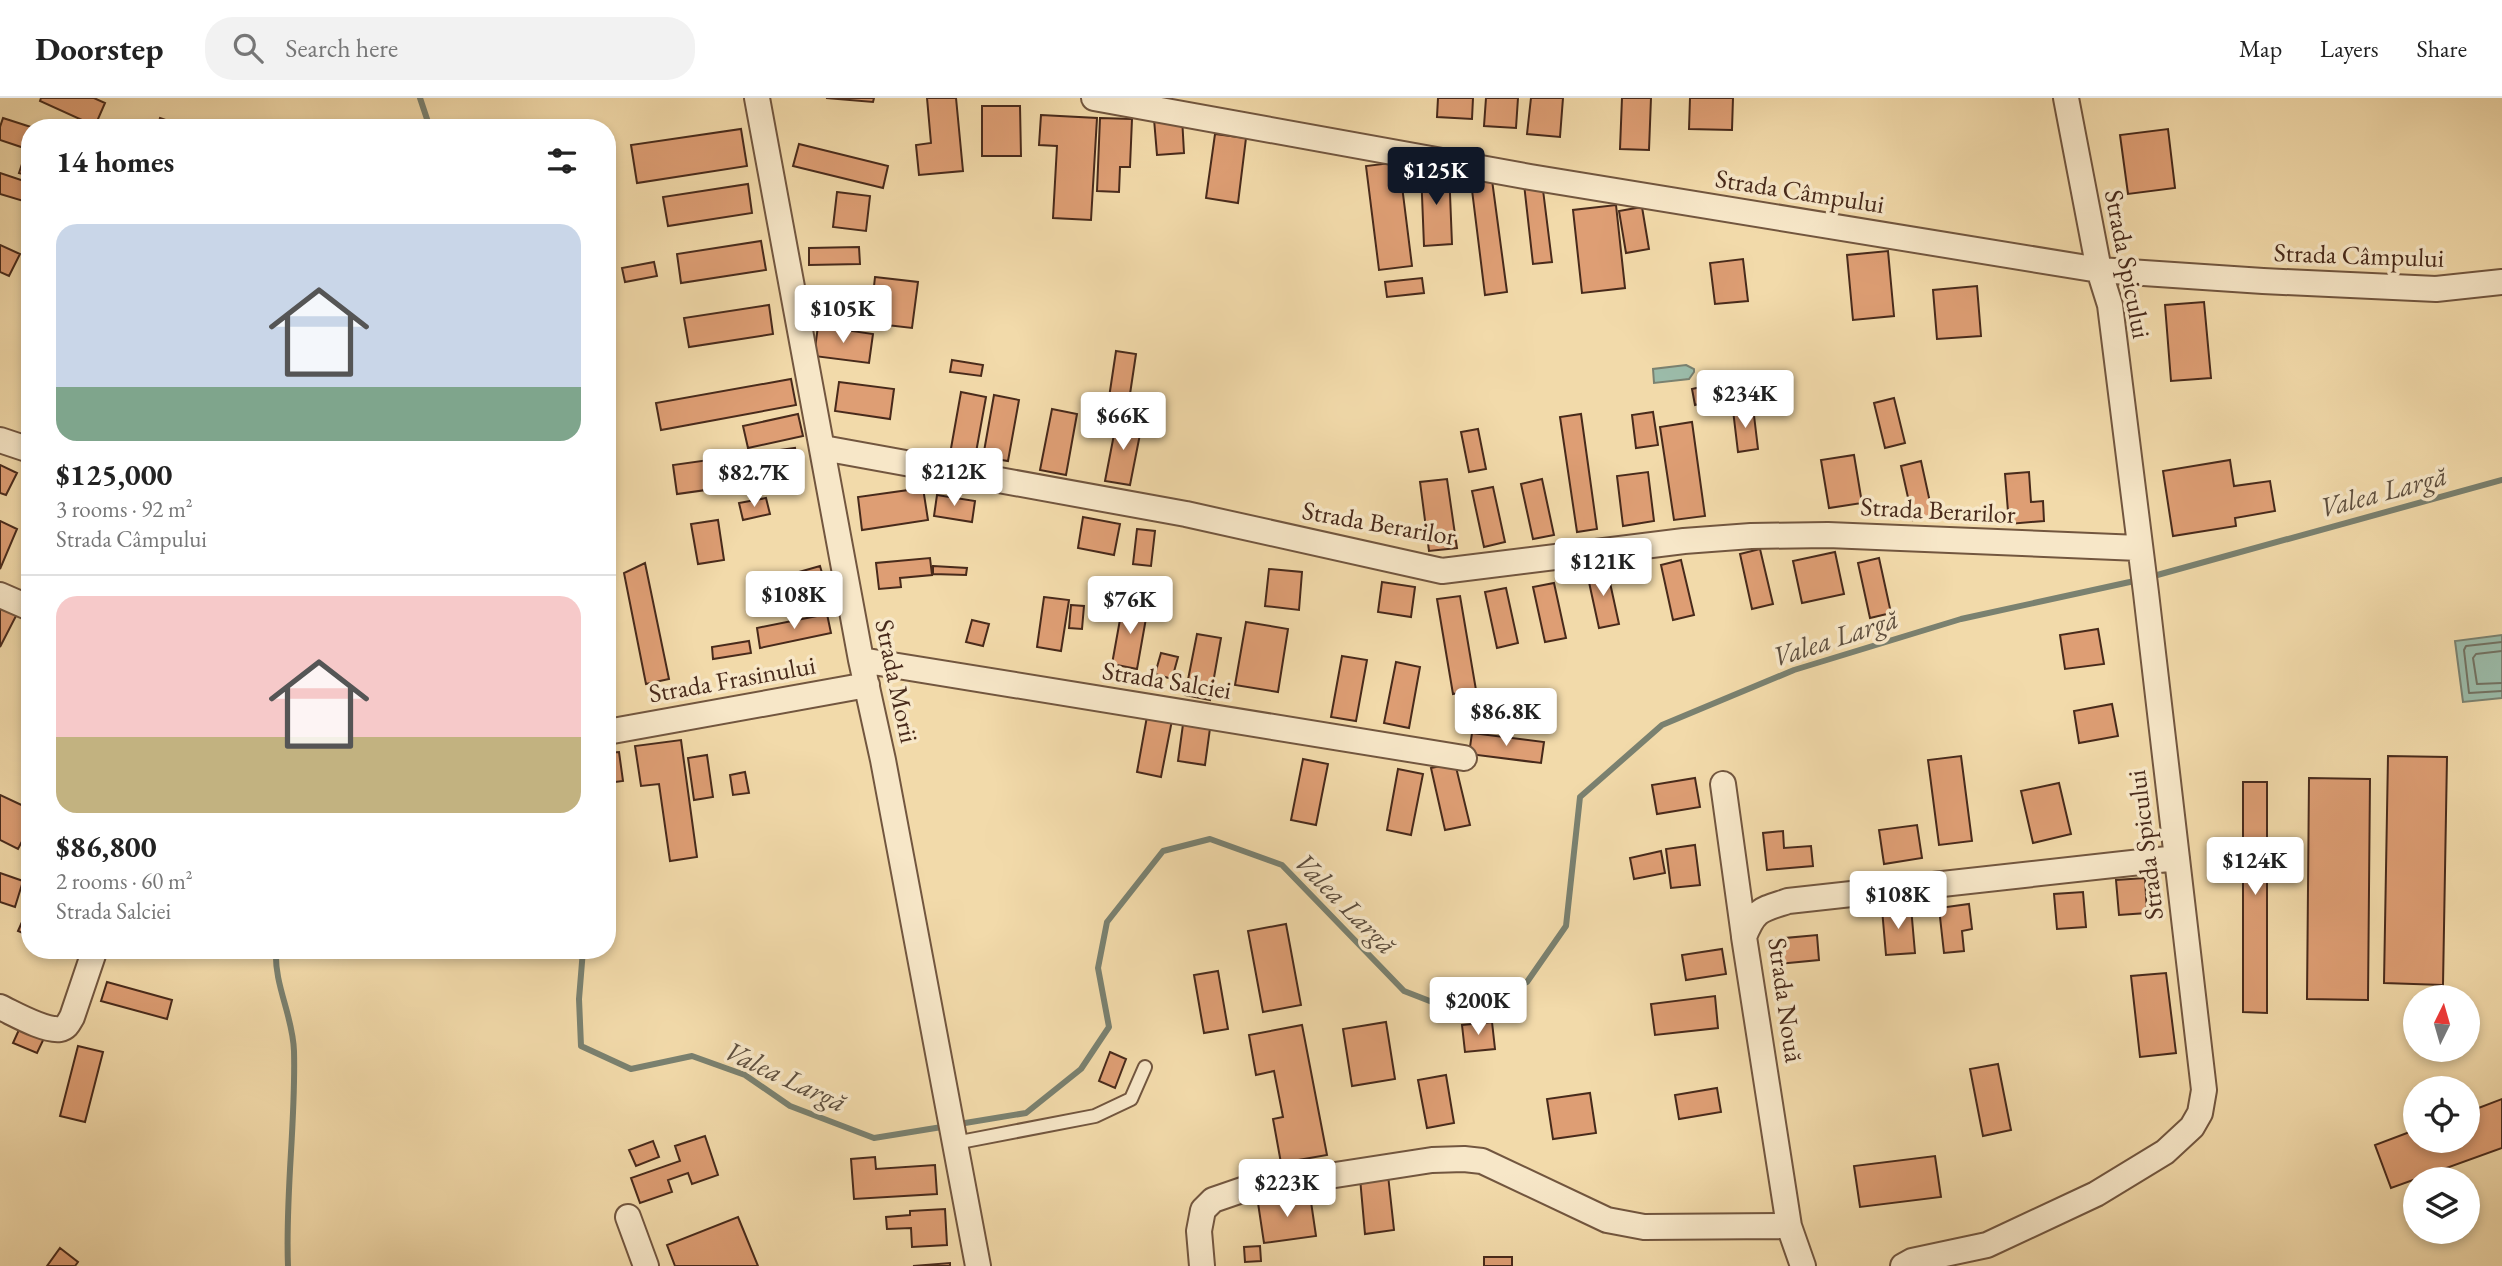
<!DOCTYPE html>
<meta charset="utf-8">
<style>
body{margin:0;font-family:"EB Garamond",serif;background:#f2f2f2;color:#222;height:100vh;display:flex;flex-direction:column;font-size:26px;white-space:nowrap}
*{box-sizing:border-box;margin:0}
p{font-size:23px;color:#767676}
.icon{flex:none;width:38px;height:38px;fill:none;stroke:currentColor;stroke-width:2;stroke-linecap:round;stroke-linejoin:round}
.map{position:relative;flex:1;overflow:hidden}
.panel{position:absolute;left:21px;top:21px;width:595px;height:840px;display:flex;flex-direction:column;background:#fff;border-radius:28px;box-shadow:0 4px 10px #0003}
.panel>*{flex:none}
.needle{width:46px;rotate:5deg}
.tools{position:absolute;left:2403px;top:887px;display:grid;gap:14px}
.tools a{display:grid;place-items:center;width:77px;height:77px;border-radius:50%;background:#fff;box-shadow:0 4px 10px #0003;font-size:35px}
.price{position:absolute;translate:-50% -60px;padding:0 16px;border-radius:7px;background:#fff;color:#222;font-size:23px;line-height:46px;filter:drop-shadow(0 2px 4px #0008)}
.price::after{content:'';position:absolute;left:50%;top:42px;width:21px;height:16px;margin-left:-10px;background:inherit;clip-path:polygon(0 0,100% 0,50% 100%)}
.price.selected{background:#111827;color:#fff}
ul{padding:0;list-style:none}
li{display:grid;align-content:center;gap:14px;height:371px;padding:0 35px}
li+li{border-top:2px solid #e0e0e0}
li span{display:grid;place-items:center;height:217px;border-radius:21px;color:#555}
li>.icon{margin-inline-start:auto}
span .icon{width:126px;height:126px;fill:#fffc;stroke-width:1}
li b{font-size:30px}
h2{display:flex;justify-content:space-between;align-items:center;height:84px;padding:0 35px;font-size:30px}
header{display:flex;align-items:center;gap:42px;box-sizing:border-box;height:98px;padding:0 35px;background:#fff;border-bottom:2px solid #e0e0e0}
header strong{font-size:33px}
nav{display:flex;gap:38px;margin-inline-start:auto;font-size:24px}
.search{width:490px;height:63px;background:#f2f2f2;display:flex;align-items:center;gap:18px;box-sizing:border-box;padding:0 24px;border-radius:28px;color:#767676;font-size:26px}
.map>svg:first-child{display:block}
.water{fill:#9bbba9;stroke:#7a8170;stroke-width:2}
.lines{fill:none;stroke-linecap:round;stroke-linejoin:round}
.shore{stroke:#727262;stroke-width:2}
.stream{stroke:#7a8170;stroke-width:6}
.building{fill:#de9e74;stroke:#482a1b;stroke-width:2}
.lane-casing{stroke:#72563f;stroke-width:16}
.street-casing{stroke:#72563f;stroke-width:28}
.lane{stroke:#f7e7c8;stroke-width:12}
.street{stroke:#f7e7c8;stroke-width:24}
.labels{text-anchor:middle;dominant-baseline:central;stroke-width:7;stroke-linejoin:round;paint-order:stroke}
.street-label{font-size:26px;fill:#482a1b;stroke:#f7e7c8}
.water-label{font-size:28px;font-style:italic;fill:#5d4e3e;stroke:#f7e7c8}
</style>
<header>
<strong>Doorstep</strong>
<div class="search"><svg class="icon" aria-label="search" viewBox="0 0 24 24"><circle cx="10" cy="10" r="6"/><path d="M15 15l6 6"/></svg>Search here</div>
<nav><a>Map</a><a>Layers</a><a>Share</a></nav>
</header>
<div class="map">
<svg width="2502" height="1168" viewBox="0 0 2502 1168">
<rect width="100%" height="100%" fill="#f2daaa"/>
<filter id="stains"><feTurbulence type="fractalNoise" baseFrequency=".00286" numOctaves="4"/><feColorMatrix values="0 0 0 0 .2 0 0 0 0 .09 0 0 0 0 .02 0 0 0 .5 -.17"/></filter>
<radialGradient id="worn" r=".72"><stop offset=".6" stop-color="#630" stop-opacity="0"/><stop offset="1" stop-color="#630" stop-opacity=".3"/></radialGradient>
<path class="water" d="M1686 267 1694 271V274L1689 281 1654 285 1653 271Z
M2502 537V600L2463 604 2455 543Z"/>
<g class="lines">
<path class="shore" d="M2502 544 2466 548 2464 552 2469 595 2502 593
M2502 553 2476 556 2473 560 2477 586 2502 585"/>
<path class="stream" d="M420 0 430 30
M607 177 612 184 607 214
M2150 479 2502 382
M276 852C274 887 293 918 294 953 296 1024 285 1096 288 1168
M583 852 579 901 581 948 631 971 692 958 745 977 790 1008 874 1040 948 1028
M959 1026 1026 1015 1081 971 1109 929 1098 870 1107 824 1163 753 1210 741 1282 767 1404 893 1458 914 1527 884 1566 828 1580 699 1662 627 1794 572 1961 521 2139 482"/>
</g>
<path class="building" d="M41 0H94L105 5 95 28 40 3Z
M826 0H874L873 4Z
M927 0H956L963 73 919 77 916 47 931 45Z
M1438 0H1473L1472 21 1437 19Z
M1486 0H1518L1516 30 1484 28Z
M1531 0H1563L1560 39 1527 36Z
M1622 0H1651L1649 52 1620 51Z
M1690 0H1733L1732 32 1689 31Z
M982 8H1020L1021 58H982Z
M1041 17 1097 20 1091 122 1053 120 1057 48 1039 47Z
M1182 19 1184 55 1157 57 1154 21Z
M3 20 34 30H30V78L19 75 27 51 0 42V29Z
M160 20 188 30H157Z
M1100 20 1132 21 1130 69H1120L1119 94 1097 93Z
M741 31 747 68 637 85 631 47Z
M2168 31 2175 90 2128 96 2120 37Z
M1215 36 1246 40 1238 105 1206 100Z
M799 46 888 68 883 90 793 68Z
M1399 64 1412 168 1379 172 1366 68Z
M1449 71 1452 146 1424 148 1421 72Z
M0 75 30 85V105L0 96Z
M1492 82 1507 194 1485 197 1471 84Z
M1542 84 1552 164 1533 166 1524 86Z
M748 86 752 115 668 128 663 99Z
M837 94 870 98 866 133 833 129Z
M1616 107 1625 190 1582 195 1573 112Z
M1642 109 1649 151 1626 155 1619 113Z
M761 143 766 172 681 185 677 156Z
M0 147 20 156 9 178 0 174Z
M859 149 860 166 809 167V150Z
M1888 153 1894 218 1853 222 1847 157Z
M1743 161 1748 203 1715 206 1710 165Z
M654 164 657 178 625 184 622 170Z
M875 179 918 184 912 230 870 225Z
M1422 180 1424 195 1387 199 1385 184Z
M1977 188 1981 238 1937 241 1933 192Z
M2204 204 2211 280 2171 283 2165 207Z
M769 207 773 236 689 249 684 220Z
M818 228 873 236 869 265 814 258Z
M1116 253 1136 256 1127 316 1107 313Z
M952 262 983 267 981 278 950 274Z
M791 281 796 307 661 332 656 305Z
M839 284 894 291 890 321 835 313Z
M1718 285 1721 301 1695 307 1692 291Z
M961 294 986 299 975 360 950 356Z
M994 297 1019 302 1008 363 983 359Z
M1894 300 1905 345 1885 350 1874 305Z
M1753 309 1758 351 1738 354 1733 312Z
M1052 311 1077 316 1066 377 1040 372Z
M1653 314 1658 347 1636 350 1632 317Z
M798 316 803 338 748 350 743 328Z
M1581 316 1597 431 1577 434 1560 319Z
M1117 321 1142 326 1130 387 1105 383Z
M1692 324 1705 418 1674 422 1660 329Z
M1478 331 1486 371 1469 374 1461 334Z
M795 350 799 379 677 396 673 367Z
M1854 357 1862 405 1829 410 1821 362Z
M2230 362 2234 388 2270 383 2275 413 2235 420 2236 428 2173 438 2163 373Z
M1921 363 1933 418 1913 422 1901 368Z
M0 367 17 375 6 397 0 395Z
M1648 374 1654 423 1623 428 1617 378Z
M2029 374 2031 404 2043 403 2044 423 2009 426 2005 376Z
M1447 381 1457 450 1429 453 1420 384Z
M1542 381 1554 437 1533 441 1521 386Z
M1493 389 1505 444 1484 449 1472 393Z
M923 390 928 422 862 432 858 399Z
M937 397 975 403 972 424 934 418Z
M766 400 770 416 743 422 739 405Z
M1083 419 1120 426 1114 457 1078 450Z
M718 422 724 462 698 466 691 426Z
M0 423 17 431 0 471Z
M1137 431 1155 433 1151 468 1133 466Z
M1760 451 1773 506 1752 511 1740 456Z
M1835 454 1844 496 1802 505 1793 463Z
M930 460 932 477 900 480 901 489 879 491 876 465Z
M1879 460 1891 515 1870 520 1858 465Z
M1681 462 1694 517 1673 522 1661 467Z
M645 465 669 581 646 586 624 475Z
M820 468 829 499 787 512 778 480Z
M933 468 967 470 966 477 933 476Z
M1269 471 1302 474 1299 512 1265 508Z
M1607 471 1619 526 1599 530 1587 475Z
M1382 484 1415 489 1411 519 1378 514Z
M1554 485 1566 540 1545 544 1533 489Z
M1506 490 1518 545 1497 550 1485 494Z
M1460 498 1476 592 1453 596 1437 501Z
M1044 499 1069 502 1061 553 1037 549Z
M1123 505 1148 509 1137 571 1112 566Z
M0 507 17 516 0 549Z
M1071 507 1084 508 1082 531 1069 530Z
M827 516 831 535 760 550 757 530Z
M972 522 989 526 983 548 966 544Z
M1246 524 1288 531 1278 594 1235 587Z
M2098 531 2104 566 2065 571 2060 537Z
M1197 536 1221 540 1210 602 1185 597Z
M749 543 751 555 713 561 712 549Z
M1161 555 1178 559 1172 581 1155 576Z
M1342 558 1367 562 1356 623 1331 619Z
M1396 564 1420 569 1409 630 1384 625Z
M2112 606 2118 638 2079 645 2074 613Z
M1148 613 1173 617 1161 679 1137 674Z
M1184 619 1211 623 1205 667 1178 663Z
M1472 635 1544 644 1541 665 1469 656Z
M681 642 697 759 670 763 659 686 641 688 635 648Z
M619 654 623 683 607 685V655Z
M707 657 713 699 694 702 688 660Z
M1961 658 1972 743 1939 747 1928 662Z
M2388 658 2447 659 2443 887 2384 885Z
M1303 661 1328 666 1316 727 1291 722Z
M1455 665 1470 727 1445 732 1431 670Z
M1398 671 1423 676 1411 737 1387 732Z
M745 674 749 695 733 697 730 677Z
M1695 680 1700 709 1657 716 1652 687Z
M2309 680 2370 681 2368 902 2307 901Z
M2243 684H2267V915L2243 914Z
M2059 685 2071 736 2033 745 2021 693Z
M0 697 30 711V728L18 751 0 742Z
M1917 727 1922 760 1884 766 1879 732Z
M1783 733 1784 750 1811 748 1813 768 1767 772 1763 735Z
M1695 747 1700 787 1671 790 1666 751Z
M1661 753 1665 775 1634 781 1630 760Z
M0 775 23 783 15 809 0 804Z
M2145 780 2147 815 2119 817 2116 782Z
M2083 794 2086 829 2057 831 2054 796Z
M30 806V838L18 833Z
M1969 806 1972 831 1962 833 1964 853 1944 855 1939 810Z
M1911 809 1915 855 1886 857 1882 811Z
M1286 826 1301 907 1263 914 1248 833Z
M1817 837 1819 862 1777 866 1774 841Z
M1722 851 1726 876 1686 882 1682 857Z
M1218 873 1228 931 1204 935 1194 877Z
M2166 875 2176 955 2140 959 2131 878Z
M107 884 172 902 167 921 101 903Z
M1715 898 1718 930 1655 937 1651 906Z
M1386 924 1395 981 1352 988 1343 931Z
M1492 924 1495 951 1465 954 1462 927Z
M22 925 46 936 37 955 13 945Z
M1302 927 1327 1057 1281 1065 1273 1021 1283 1019 1274 973 1256 977 1249 937Z
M78 948 103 954 85 1024 60 1018Z
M1110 954 1126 961 1115 990 1099 983Z
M1998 966 2011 1032 1983 1038 1970 971Z
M1446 977 1454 1025 1427 1030 1418 982Z
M1717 990 1721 1014 1679 1021 1675 997Z
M1590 995 1596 1035 1553 1041 1547 1001Z
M2502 1001V1050L2391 1090 2375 1047 2415 1032V1043H2468V1014Z
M705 1038 718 1077 692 1086 688 1075 668 1082 672 1094 640 1105 631 1080 680 1063 675 1048Z
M653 1043 659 1059 636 1068 629 1052Z
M1935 1058 1941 1099 1860 1109 1854 1068Z
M875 1059 876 1071 935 1067 937 1096 854 1101 851 1061Z
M1388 1077 1394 1132 1365 1136 1360 1080Z
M1310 1097 1316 1138 1264 1145 1258 1105Z
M945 1111 947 1147 912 1149 911 1130 887 1131 886 1119 910 1117V1113Z
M738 1119 758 1168H675L667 1147Z
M1260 1148 1261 1163 1245 1164 1244 1149Z
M60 1150 78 1164 75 1168H47Z
M1484 1159H1512V1168H1484Z
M950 1165V1168H913Z"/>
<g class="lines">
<defs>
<path id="lane" d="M955 1045 1095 1018 1131 1001 1145 969"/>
<path id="street" d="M757 0 861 562 883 662 978 1168
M1094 0 1530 79 2099 172 2263 183 2436 191 2502 184
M0 342 30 352
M823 350 1186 416 1442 473 1684 443 1751 438 1828 437 2139 450
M0 497 30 510
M861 562 1464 660
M607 634 867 587
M1723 686 1744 838
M0 909C15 916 44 933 60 931 67 930 69 924 72 919L94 854
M628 1119 646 1168
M1202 1168 1199 1133 1203 1112 1213 1102 1245 1091 1432 1062 1464 1061 1482 1063 1607 1122 1644 1129 1789 1128
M1803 1168 1789 1128 1744 839C1755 811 1761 812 1788 803L2177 760
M1903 1168 1912 1163 1987 1147 2096 1096 2165 1054 2192 1029 2200 1015 2204 992 2146 495 2110 207 2099 172 2066 0"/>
</defs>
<use href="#lane" class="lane-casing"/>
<use href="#street" class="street-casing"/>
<use href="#lane" class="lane"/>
<use href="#street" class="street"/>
</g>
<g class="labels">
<g class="street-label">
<text transform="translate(1800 93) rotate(9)">Strada Câmpului</text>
<text transform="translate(2359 157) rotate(2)">Strada Câmpului</text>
<text transform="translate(2128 166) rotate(79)">Strada Spicului</text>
<text transform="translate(1938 412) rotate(3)">Strada Berarilor</text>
<text transform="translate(1379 425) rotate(10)">Strada Berarilor</text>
<text transform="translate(732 581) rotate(-10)">Strada Frasinului</text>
<text transform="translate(1167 582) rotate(9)">Strada Salciei</text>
<text transform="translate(897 583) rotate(78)">Strada Morii</text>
<text transform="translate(2145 747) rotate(-97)">Strada Spicului</text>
<text transform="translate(1786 902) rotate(82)">Strada Nouă</text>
</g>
<g class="water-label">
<text transform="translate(2383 393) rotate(-15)">Valea Largă</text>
<text transform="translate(1835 539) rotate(-18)">Valea Largă</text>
<text transform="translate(1346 805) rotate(45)">Valea Largă</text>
<text transform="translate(786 978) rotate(25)">Valea Largă</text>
</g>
</g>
<rect width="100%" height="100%" filter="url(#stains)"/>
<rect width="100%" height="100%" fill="url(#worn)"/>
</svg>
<div class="tools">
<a><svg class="needle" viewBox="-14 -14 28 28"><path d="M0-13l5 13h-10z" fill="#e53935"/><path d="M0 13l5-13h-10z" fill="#767676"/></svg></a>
<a><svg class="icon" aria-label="locate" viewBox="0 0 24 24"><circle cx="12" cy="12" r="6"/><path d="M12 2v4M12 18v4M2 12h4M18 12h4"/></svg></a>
<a><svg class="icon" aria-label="layers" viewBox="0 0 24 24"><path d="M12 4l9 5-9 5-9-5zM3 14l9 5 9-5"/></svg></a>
</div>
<b class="price selected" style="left:1436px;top:109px">$125K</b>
<b class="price" style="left:843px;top:247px">$105K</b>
<b class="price" style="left:1745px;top:332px">$234K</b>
<b class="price" style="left:1123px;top:354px">$66K</b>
<b class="price" style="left:954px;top:410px">$212K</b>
<b class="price" style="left:754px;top:411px">$82.7K</b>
<b class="price" style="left:1603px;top:500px">$121K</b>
<b class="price" style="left:794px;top:533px">$108K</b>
<b class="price" style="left:1130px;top:538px">$76K</b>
<b class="price" style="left:1506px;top:650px">$86.8K</b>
<b class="price" style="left:2255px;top:799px">$124K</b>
<b class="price" style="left:1898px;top:833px">$108K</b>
<b class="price" style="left:1478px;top:939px">$200K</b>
<b class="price" style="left:1287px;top:1121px">$223K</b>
<section class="panel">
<h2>14 homes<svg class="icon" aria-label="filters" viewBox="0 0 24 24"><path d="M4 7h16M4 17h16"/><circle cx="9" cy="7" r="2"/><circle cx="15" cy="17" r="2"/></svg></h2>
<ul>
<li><span style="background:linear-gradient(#c9d6e8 75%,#7fa58c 0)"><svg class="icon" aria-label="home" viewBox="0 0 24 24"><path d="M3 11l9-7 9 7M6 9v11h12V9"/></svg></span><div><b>$125,000</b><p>3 rooms · 92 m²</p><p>Strada Câmpului</p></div></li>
<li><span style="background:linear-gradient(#f6c9c9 65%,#c2b280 0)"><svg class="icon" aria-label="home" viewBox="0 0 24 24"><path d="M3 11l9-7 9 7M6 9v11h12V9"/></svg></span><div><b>$86,800</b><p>2 rooms · 60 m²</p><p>Strada Salciei</p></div></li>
</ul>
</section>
</div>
